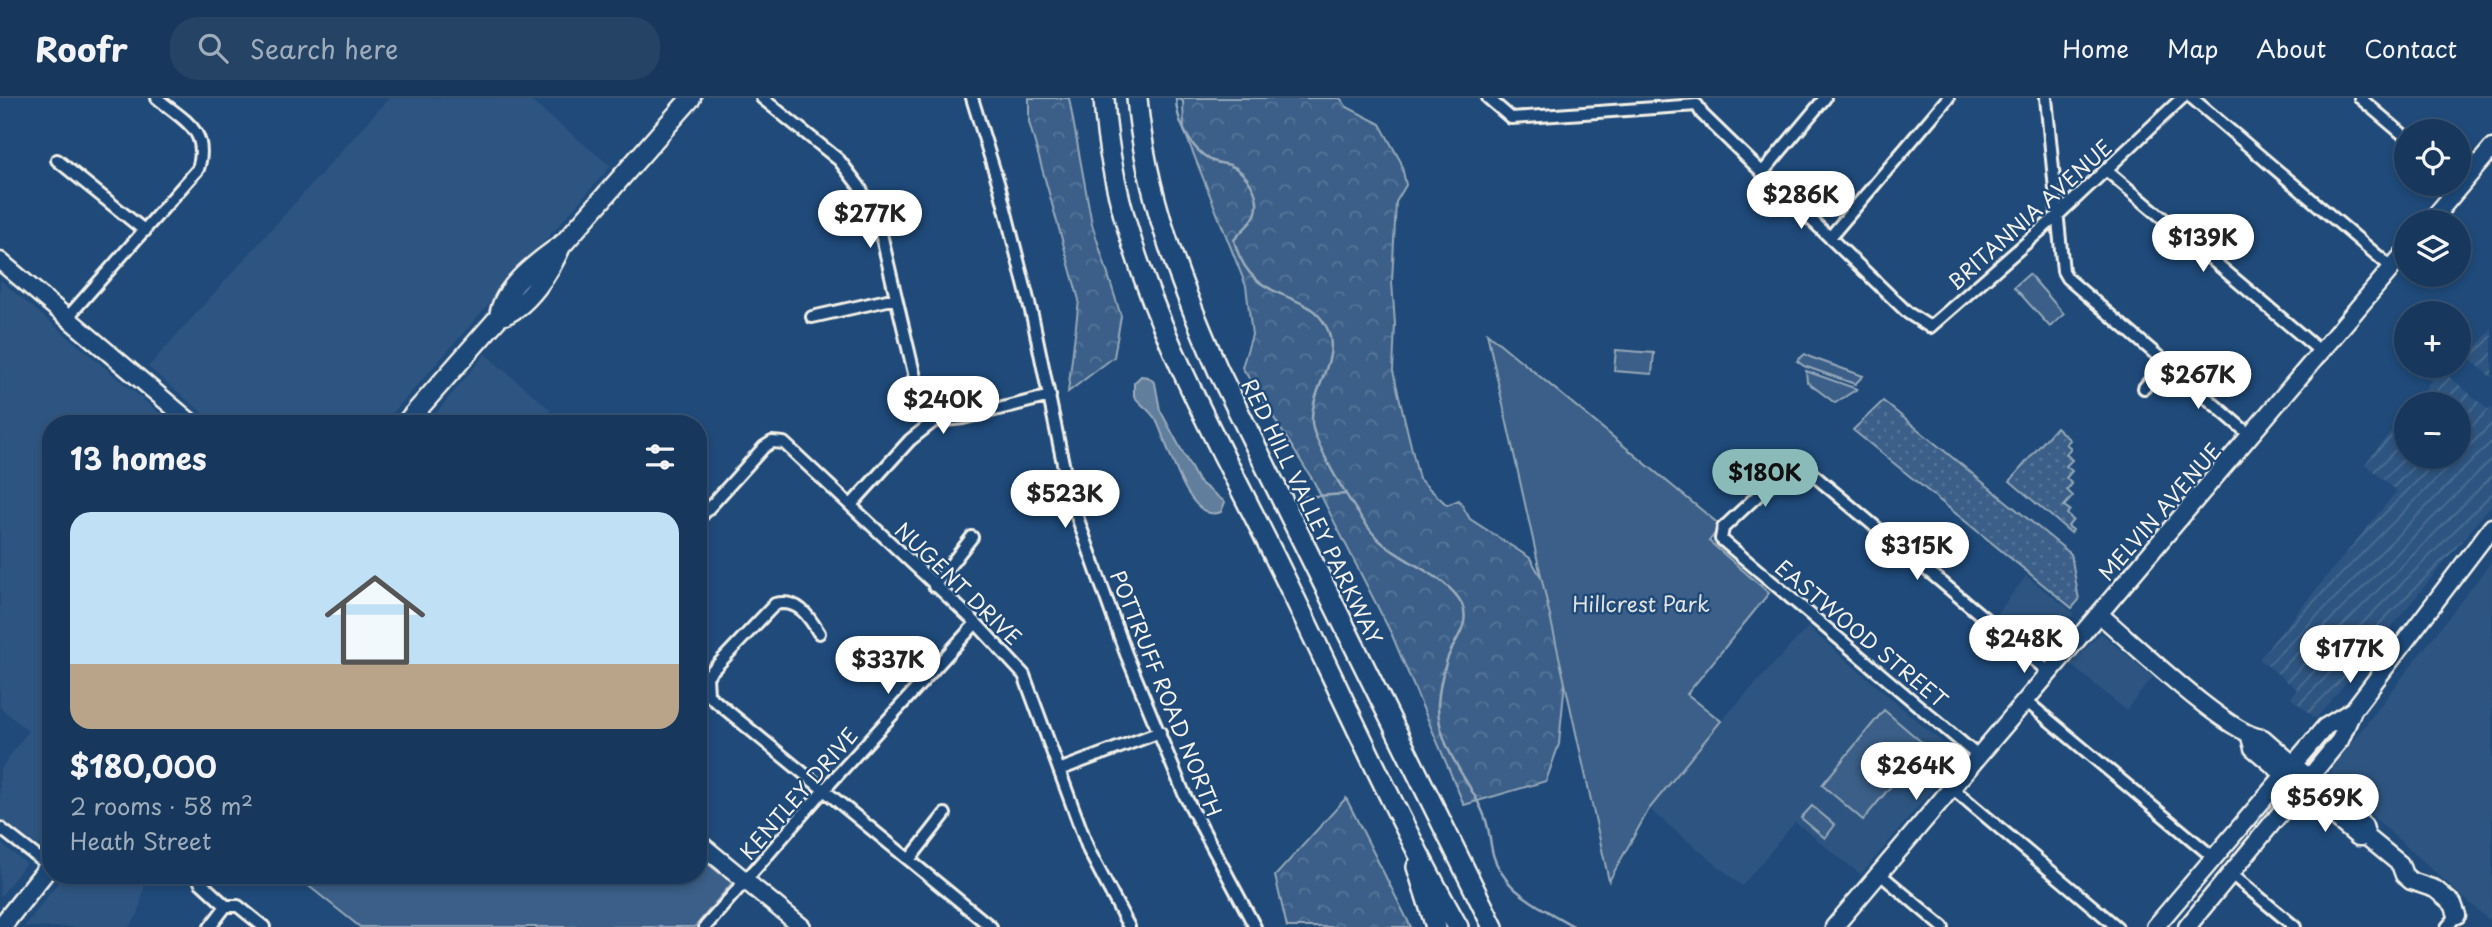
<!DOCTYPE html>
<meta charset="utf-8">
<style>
body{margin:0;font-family:"Playpen Sans",sans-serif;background:#244365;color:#f1f3f6;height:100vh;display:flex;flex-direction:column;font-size:26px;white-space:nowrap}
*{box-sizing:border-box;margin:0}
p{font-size:23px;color:#9eacbb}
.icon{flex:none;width:38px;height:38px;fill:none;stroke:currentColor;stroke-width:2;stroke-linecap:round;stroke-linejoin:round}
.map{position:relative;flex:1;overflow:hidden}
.side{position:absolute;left:42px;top:317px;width:665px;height:469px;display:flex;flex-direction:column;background:#17385c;border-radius:28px;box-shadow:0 4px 10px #0003,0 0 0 2px #365272}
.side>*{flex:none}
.fabs{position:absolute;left:2394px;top:21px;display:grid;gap:14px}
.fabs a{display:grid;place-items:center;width:77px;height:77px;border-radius:50%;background:#17385c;box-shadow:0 4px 10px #0003,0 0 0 2px #365272;font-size:35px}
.price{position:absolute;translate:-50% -60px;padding:0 16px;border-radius:24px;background:#fff;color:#222;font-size:23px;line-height:46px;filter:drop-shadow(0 2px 4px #0008)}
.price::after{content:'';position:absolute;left:50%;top:42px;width:21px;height:16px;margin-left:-10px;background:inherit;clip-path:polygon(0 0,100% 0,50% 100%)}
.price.selected{background:#8bbbb9;color:#111}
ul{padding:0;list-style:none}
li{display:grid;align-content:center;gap:14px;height:371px;padding:0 28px}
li+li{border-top:2px solid #365272}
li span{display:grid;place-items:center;height:217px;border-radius:21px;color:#555}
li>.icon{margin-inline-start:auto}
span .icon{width:126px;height:126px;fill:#fffc;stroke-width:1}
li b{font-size:30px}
h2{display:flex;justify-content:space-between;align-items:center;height:84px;padding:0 28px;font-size:30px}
header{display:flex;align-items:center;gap:42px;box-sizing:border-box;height:98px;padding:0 35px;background:#17385c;border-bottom:2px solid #365272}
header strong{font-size:33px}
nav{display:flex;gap:38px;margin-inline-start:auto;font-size:24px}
.search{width:490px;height:63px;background:#244365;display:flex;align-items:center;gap:18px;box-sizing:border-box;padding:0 24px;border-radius:28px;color:#9eacbb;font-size:26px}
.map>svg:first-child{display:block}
.built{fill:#2d5581}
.industrial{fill:url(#industrial-furrows)}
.grass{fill:url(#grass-dots);stroke:#97a8b8;stroke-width:2}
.forest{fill:url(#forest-crowns);stroke:#97a8b8;stroke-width:2}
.park{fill:#3a5f88;stroke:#97a8b8;stroke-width:2}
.water{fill:#627e9d;stroke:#9cacbb;stroke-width:2}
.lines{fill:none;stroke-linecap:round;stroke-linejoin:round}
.stream{stroke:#9cacbb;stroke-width:2.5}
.street-casing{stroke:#f4f1e8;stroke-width:16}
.secondary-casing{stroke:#f4f1e8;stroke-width:21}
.primary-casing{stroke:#f4f1e8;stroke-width:23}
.highway-casing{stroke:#f4f1e8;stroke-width:24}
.street{stroke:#1f4a7a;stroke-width:10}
.secondary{stroke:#1f4a7a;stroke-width:16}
.primary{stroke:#1f4a7a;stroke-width:18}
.highway{stroke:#1f4a7a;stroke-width:19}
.labels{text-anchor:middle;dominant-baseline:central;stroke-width:5;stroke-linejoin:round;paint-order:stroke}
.street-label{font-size:21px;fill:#f4f1e8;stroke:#1f4a7a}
.park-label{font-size:21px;fill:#e1e2de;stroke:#1f4a7a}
</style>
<header>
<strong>Roofr</strong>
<div class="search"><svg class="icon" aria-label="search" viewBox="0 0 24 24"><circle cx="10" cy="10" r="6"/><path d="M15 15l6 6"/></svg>Search here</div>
<nav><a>Home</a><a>Map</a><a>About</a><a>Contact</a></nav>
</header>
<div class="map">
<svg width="2492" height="829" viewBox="0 0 2492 829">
<defs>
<pattern id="industrial-furrows" width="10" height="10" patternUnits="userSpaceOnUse" patternTransform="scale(1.75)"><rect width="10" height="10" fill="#2d5581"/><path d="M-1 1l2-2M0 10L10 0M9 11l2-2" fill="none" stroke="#4c6e93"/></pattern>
<pattern id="grass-dots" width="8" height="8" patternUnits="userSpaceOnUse" patternTransform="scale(1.75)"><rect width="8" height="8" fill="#3a5f88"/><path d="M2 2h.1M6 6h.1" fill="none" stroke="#577699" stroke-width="1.8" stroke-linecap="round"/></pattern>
<pattern id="forest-crowns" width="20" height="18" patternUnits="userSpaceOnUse" patternTransform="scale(1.75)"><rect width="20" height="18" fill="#3a5f88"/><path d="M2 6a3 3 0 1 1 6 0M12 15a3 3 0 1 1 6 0" fill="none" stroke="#577699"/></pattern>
</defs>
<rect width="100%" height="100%" fill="#1f4a7a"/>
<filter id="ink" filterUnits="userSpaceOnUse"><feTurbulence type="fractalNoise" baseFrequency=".0143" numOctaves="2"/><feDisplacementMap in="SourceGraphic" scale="14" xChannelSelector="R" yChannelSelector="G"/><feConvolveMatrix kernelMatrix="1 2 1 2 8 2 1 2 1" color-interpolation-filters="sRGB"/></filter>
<g filter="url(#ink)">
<path class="built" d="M389 0H527L611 68 384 325H215L148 269Z
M0 182 171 325 51 326V733L39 748 0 721V672L28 633 0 609Z
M485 256 551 312 539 325H428Z
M2492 463V825L2331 681 2332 670Z
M2026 478 2074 515 2031 570 1984 533Z
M1808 529 1959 659 1861 777 1795 724 1742 788 1649 711 1721 623Z
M2101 535 2153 579 2126 612 2070 566Z
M0 745 26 765 0 799Z
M64 777H147L138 817 129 829H24Z"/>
<path class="industrial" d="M2492 230V280L2468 259Z
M2440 271 2489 312 2492 309V406L2316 621 2291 600 2297 591 2259 561 2397 393 2365 366 2406 314V359H2459V306H2413Z"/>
<path class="grass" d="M1883 303 2071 456 2079 502 2072 510 1853 332Z
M2056 329 2070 342 2066 346 2071 350 2066 356 2072 362 2066 368 2072 373 2066 380 2072 386 2067 392 2073 398 2064 408 2070 412 2067 416 2073 422 2068 428 2073 432 2071 435 2010 383Z"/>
<path class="forest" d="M1029 0H1069L1092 126 1121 218 1114 259 1068 294 1079 202 1029 24Z
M1177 0H1340L1347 9 1380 26 1401 64 1406 87 1396 104 1392 184 1395 226 1393 273 1419 381 1447 407 1459 402 1470 421 1530 460 1552 498 1568 551 1559 646 1546 683 1464 707 1392 537 1314 384 1242 269 1252 237 1246 188 1184 32 1183 3Z
M1346 700 1411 829H1287L1275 778Z"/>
<path class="park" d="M2029 176 2064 216 2050 229 2014 189Z
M1487 235 1721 428 1709 443 1769 495 1687 596 1721 623 1649 711 1609 783Z
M1616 252 1654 255 1652 276 1614 273Z
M1805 256 1810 259 1863 278 1855 286 1804 268 1797 263Z
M1806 273 1857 291 1835 305 1807 284Z
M1884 612 1925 647 1863 722 1822 687Z
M1812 708 1835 727 1825 740 1801 720Z
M698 758 732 785 695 829H360L295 777H698Z"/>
<path class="water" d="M1141 278 1148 279 1155 285 1160 312 1198 383 1225 404 1221 414C1188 428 1167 342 1156 322 1148 309 1141 308 1134 298V285Z"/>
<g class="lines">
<path class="stream" d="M1176 0C1176 21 1189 49 1209 61 1214 65 1223 65 1230 67 1246 74 1263 98 1255 117 1252 125 1240 134 1234 142 1251 209 1305 188 1326 228 1343 259 1310 291 1312 324 1312 335 1322 352 1327 363 1336 381 1365 429 1379 442 1403 465 1447 477 1462 506 1472 528 1451 545 1446 565 1442 577 1439 593 1438 606 1437 650 1470 682 1484 717 1494 742 1486 755 1506 781 1518 799 1556 818 1575 829
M1301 399 1346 396"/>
<defs>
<path id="street" d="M762 0 839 62 859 88 878 123 918 292 934 323
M972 0 1000 91 1033 221 1070 399 1126 556 1185 698 1255 829
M1488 0 1511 20 1697 7
M2046 0 2063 173 2067 180 2251 338
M2192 0 2392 170
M2360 0 2406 39
M1697 7 1702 16 1740 53 1908 215 1930 229 2058 117 2182 0
M57 62 145 133
M2106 72 2321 254
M1762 75 1825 0
M1831 138 1948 0
M812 219 896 200
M67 220 198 71C210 32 184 23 157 0
M2144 290 2165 265
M851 407 910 342 934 323 963 320 1050 298
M698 422 764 349 772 344 784 345 976 525 1024 577 1089 753 1129 829
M934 488 972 439
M819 535C808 517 798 501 775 506L707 578 708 597 991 829
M2026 603 2214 760
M1979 659 1721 441 1723 430 1787 370 1795 366 1804 369 2050 575
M1059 672 1160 634
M1952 690 2117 829
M0 730 49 768
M909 762 945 716
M2230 775 2295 829
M1880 776 1943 829
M200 784 226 808
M210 829 226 808H238L264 829
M705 829 823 693 976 525
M2447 829 2457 817"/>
<path id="secondary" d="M2430 124 2492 50
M0 163 193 326
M2099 516C2129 541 2230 639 2263 640L2364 728 2367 739 2400 766 2404 777 2411 783 2435 791 2453 806 2457 817
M2250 639 2253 650 2358 739H2367
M698 744 802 829
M1834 829 2406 153
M2155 829 2325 629 2353 612
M2187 829 2340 642 2353 612 2492 429"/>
<path id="primary" d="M499 219C502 189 540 162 563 146L691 0
M405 326 499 219C527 211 551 172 562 146
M1 829 51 766"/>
<path id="highway" d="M1104 0C1112 165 1213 331 1284 478 1341 595 1394 715 1458 829
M1137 0C1145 96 1180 185 1218 272L1493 829
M1417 769 1436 829"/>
</defs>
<use href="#street" class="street-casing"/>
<use href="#secondary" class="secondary-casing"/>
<use href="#primary" class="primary-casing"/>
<use href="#highway" class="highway-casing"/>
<use href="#street" class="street"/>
<use href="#secondary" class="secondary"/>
<use href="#primary" class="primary"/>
<use href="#highway" class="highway"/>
</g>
</g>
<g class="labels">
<g class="street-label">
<text transform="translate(2029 116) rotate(-42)">BRITANNIA AVENUE</text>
<text transform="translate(1313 413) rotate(64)">RED HILL VALLEY PARKWAY</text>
<text transform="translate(2159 413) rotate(-49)">MELVIN AVENUE</text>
<text transform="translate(959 485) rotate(44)">NUGENT DRIVE</text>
<text transform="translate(1862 535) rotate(40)">EASTWOOD STREET</text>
<text transform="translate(1167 595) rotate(68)">POTTRUFF ROAD NORTH</text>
<text transform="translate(798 695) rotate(-49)">KENTLEY DRIVE</text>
</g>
<g class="park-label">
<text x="1641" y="505">Hillcrest Park</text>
</g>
</g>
</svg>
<div class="fabs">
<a><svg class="icon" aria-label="locate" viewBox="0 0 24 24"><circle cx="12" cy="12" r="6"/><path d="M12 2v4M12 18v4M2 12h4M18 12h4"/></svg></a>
<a><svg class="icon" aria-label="layers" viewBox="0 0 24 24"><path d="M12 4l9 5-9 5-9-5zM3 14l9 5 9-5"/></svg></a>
<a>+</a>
<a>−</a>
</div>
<b class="price" style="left:1801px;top:133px">$286K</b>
<b class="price" style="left:870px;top:152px">$277K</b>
<b class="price" style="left:2203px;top:176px">$139K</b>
<b class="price" style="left:2198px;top:313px">$267K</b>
<b class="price" style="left:943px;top:338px">$240K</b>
<b class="price selected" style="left:1765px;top:411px">$180K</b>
<b class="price" style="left:1065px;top:432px">$523K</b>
<b class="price" style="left:1917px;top:484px">$315K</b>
<b class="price" style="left:2024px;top:577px">$248K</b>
<b class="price" style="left:2350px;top:587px">$177K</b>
<b class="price" style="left:888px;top:598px">$337K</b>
<b class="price" style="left:1916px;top:704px">$264K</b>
<b class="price" style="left:2325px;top:736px">$569K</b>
<section class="side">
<h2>13 homes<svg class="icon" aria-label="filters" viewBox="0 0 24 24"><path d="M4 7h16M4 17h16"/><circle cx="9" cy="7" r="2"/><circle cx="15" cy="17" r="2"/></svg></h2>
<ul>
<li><span style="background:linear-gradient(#bfe0f5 70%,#b9a48a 0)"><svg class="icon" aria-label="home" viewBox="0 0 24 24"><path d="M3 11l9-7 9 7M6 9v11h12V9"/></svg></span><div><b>$180,000</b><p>2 rooms · 58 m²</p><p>Heath Street</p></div></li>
</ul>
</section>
</div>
